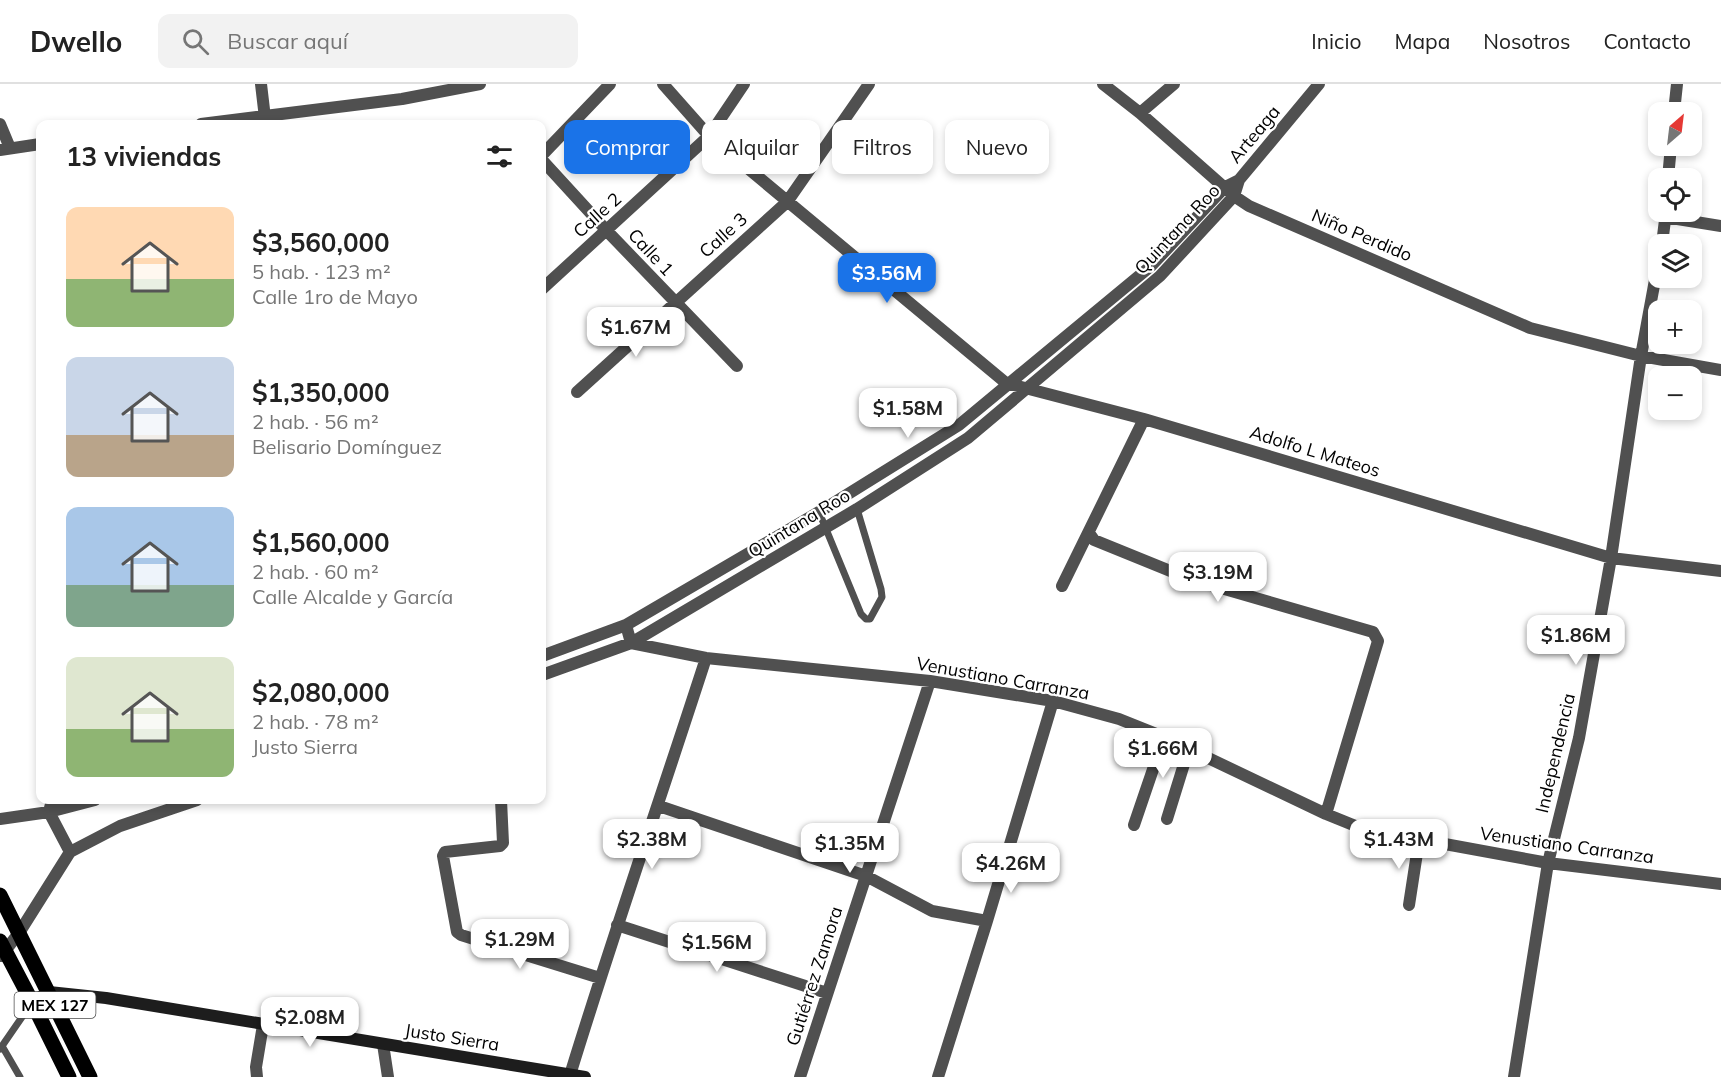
<!DOCTYPE html>
<html lang="es">
<meta charset="utf-8">
<style>
body{margin:0;font-family:Mulish,sans-serif;background:#f2f2f2;color:#222;height:100vh;display:flex;flex-direction:column;font-size:22px;white-space:nowrap}
*{box-sizing:border-box;margin:0}
p{font-size:20px;color:#767676}
.icon{flex:none;width:33px;height:33px;fill:none;stroke:currentColor;stroke-width:2;stroke-linecap:round;stroke-linejoin:round}
.map{position:relative;flex:1;overflow:hidden}
.details{position:absolute;left:36px;top:36px;width:510px;height:684px;display:flex;flex-direction:column;background:#fff;border-radius:12px;box-shadow:0 3px 9px #0003}
.details>*{flex:none}
.hud{position:absolute;left:564px;top:36px;width:570px;height:54px;display:flex;gap:12px}
.needle{width:39px;rotate:28deg}
.fabs{position:absolute;left:1648px;top:18px;display:grid;gap:12px}
.fabs a{display:grid;place-items:center;width:54px;height:54px;border-radius:12px;background:#fff;box-shadow:0 3px 9px #0003;font-size:30px}
.price{position:absolute;translate:-50% -51px;padding:0 14px;border-radius:12px;background:#fff;color:#222;font-size:20px;line-height:39px;filter:drop-shadow(0 2px 3px #0008)}
.price::after{content:'';position:absolute;left:50%;top:36px;width:18px;height:14px;margin-left:-9px;background:inherit;clip-path:polygon(0 0,100% 0,50% 100%)}
.price.current{background:#1a73e8;color:#fff}
ul{padding:0;list-style:none}
li{display:flex;align-items:center;gap:18px;height:150px;padding:0 30px}
li span{display:grid;place-items:center;flex:none;width:168px;height:120px;border-radius:12px;color:#555}
li>.icon{margin-inline-start:auto}
span .icon{width:72px;height:72px;fill:#fffc;stroke-width:1}
li b{font-size:26px}
h2{display:flex;justify-content:space-between;align-items:center;height:72px;padding:0 30px;font-size:26px}
.chip{padding:0 21px;border-radius:12px;background:#fff;box-shadow:0 3px 9px #0003;font-size:21px;line-height:54px}
.chip.current{background:#1a73e8;color:#fff}
header{display:flex;align-items:center;gap:36px;box-sizing:border-box;height:84px;padding:0 30px;background:#fff;border-bottom:2px solid #e0e0e0}
header strong{font-size:28px}
nav{display:flex;gap:33px;margin-inline-start:auto;font-size:21px}
.search{width:420px;height:54px;background:#f2f2f2;display:flex;align-items:center;gap:15px;box-sizing:border-box;padding:0 21px;border-radius:12px;color:#767676;font-size:22px}
.map>svg:first-child{display:block}
.lines{fill:none;stroke-linecap:round;stroke-linejoin:round}
.lane{stroke:#505050;stroke-width:7}
.street{stroke:#505050;stroke-width:12}
.secondary{stroke:#1d1d1d;stroke-width:12}
.primary{stroke:#000;stroke-width:15}
.labels{text-anchor:middle;dominant-baseline:central;stroke-width:4.5;stroke-linejoin:round;paint-order:stroke}
.shield{fill:#fff;stroke:#4c4c4c;stroke-width:1.5}
.shield-label{font-size:16px;font-weight:bold;fill:#000}
.street-label{font-size:18px;fill:#000;stroke:#fff}
</style>
<header>
<strong>Dwello</strong>
<div class="search"><svg class="icon" aria-label="search" viewBox="0 0 24 24"><circle cx="10" cy="10" r="6"/><path d="M15 15l6 6"/></svg>Buscar aquí</div>
<nav><a>Inicio</a><a>Mapa</a><a>Nosotros</a><a>Contacto</a></nav>
</header>
<div class="map">
<svg width="1721" height="993" viewBox="0 0 1721 993">
<rect width="100%" height="100%" fill="#fff"/>
<g class="lines">
<path class="lane" d="M819 428 861 530 866 535H870L882 513 881 505 857 425
M2 962 20 993
M0 965 31 920"/>
<path class="street" d="M261 0 265 34
M663 0 709 52 1006 299 1144 335 1611 474 1721 487
M1103 0 1140 29 1234 112 1249 122 1530 244 1641 272 1721 286
M1674 28 1677 0
M1140 29 1174 0
M0 40 10 64
M201 40 402 15 480 0
M0 66 40 60
M542 71 610 0
M542 76 607 147 737 282
M1668 94 1671 62
M1665 133 1721 142
M1662 160 1666 128
M542 205 709 52 744 0
M577 308 787 118 869 0
M1089 449 1094 456 1190 495 1373 548 1378 557 1326 730
M1062 502 1144 335
M626 541 631 559 706 574 930 597 1053 617 1119 635 1164 653 1326 730 1363 745 1548 779 1721 800
M542 572 626 541 819 428 959 341 1151 182 1225 103 1239 96 1319 0
M542 591 631 559 857 425 968 354 1160 192 1234 112 1239 96
M52 716 49 728 70 768
M501 716 503 759 500 762 445 768 443 772 457 848 461 851 600 894
M659 722 866 792 932 827 987 837
M0 735 49 728 95 716
M1167 735 1189 664
M1134 741 1164 653
M1409 821 1419 756
M617 841 827 909
M1 872 19 849 70 768 120 742 197 716
M383 960 388 993
M570 991C613 851 661 713 706 574
M257 993 256 983 263 941
M800 993 930 597
M938 993 987 837 1053 617
M1514 993 1548 779 1579 654 1611 474 1641 272 1659 174"/>
<path class="secondary" d="M32 918 49 908 106 914 585 993"/>
<path class="primary" d="M0 811 90 993
M0 857 32 918 69 993"/>
</g>
<g class="labels">
<rect class="shield" x="14.5" y="908" width="81" height="26" rx="4.5"/>
<g class="shield-label">
<text x="55" y="921">MEX 127</text>
</g>
<g class="street-label">
<text transform="translate(1254 50) rotate(-50)">Arteaga</text>
<text transform="translate(597 131) rotate(-42)">Calle 2</text>
<text transform="translate(1177 145) rotate(-47)">Quintana Roo</text>
<text transform="translate(723 151) rotate(-42)">Calle 3</text>
<text transform="translate(1362 151) rotate(23)">Niño Perdido</text>
<text transform="translate(651 168) rotate(47)">Calle 1</text>
<text transform="translate(1315 367) rotate(17)">Adolfo L Mateos</text>
<text transform="translate(799 439) rotate(-31)">Quintana Roo</text>
<text transform="translate(1003 594) rotate(10)">Venustiano Carranza</text>
<text transform="translate(1555 669) rotate(-77)">Independencia</text>
<text transform="translate(1567 761) rotate(8)">Venustiano Carranza</text>
<text transform="translate(814 892) rotate(-72)">Gutiérrez Zamora</text>
<text transform="translate(452 953) rotate(9)">Justo Sierra</text>
</g>
</g>
</svg>
<div class="fabs">
<a><svg class="needle" viewBox="-14 -14 28 28"><path d="M0-13l5 13h-10z" fill="#e53935"/><path d="M0 13l5-13h-10z" fill="#767676"/></svg></a>
<a><svg class="icon" aria-label="locate" viewBox="0 0 24 24"><circle cx="12" cy="12" r="6"/><path d="M12 2v4M12 18v4M2 12h4M18 12h4"/></svg></a>
<a><svg class="icon" aria-label="layers" viewBox="0 0 24 24"><path d="M12 4l9 5-9 5-9-5zM3 14l9 5 9-5"/></svg></a>
<a>+</a>
<a>−</a>
</div>
<b class="price current" style="left:887px;top:220px">$3.56M</b>
<b class="price" style="left:636px;top:274px">$1.67M</b>
<b class="price" style="left:908px;top:355px">$1.58M</b>
<b class="price" style="left:1218px;top:519px">$3.19M</b>
<b class="price" style="left:1576px;top:582px">$1.86M</b>
<b class="price" style="left:1163px;top:695px">$1.66M</b>
<b class="price" style="left:652px;top:786px">$2.38M</b>
<b class="price" style="left:1399px;top:786px">$1.43M</b>
<b class="price" style="left:850px;top:790px">$1.35M</b>
<b class="price" style="left:1011px;top:810px">$4.26M</b>
<b class="price" style="left:520px;top:886px">$1.29M</b>
<b class="price" style="left:717px;top:889px">$1.56M</b>
<b class="price" style="left:310px;top:964px">$2.08M</b>
<div class="hud">
<a class="chip current">Comprar</a>
<a class="chip">Alquilar</a>
<a class="chip">Filtros</a>
<a class="chip">Nuevo</a>
</div>
<section class="details">
<h2>13 viviendas<svg class="icon" aria-label="filters" viewBox="0 0 24 24"><path d="M4 7h16M4 17h16"/><circle cx="9" cy="7" r="2"/><circle cx="15" cy="17" r="2"/></svg></h2>
<ul>
<li><span style="background:linear-gradient(#ffd9b3 60%,#8fb573 0)"><svg class="icon" aria-label="home" viewBox="0 0 24 24"><path d="M3 11l9-7 9 7M6 9v11h12V9"/></svg></span><div><b>$3,560,000</b><p>5 hab. · 123 m²</p><p>Calle 1ro de Mayo</p></div></li>
<li><span style="background:linear-gradient(#c9d6e8 65%,#b9a48a 0)"><svg class="icon" aria-label="home" viewBox="0 0 24 24"><path d="M3 11l9-7 9 7M6 9v11h12V9"/></svg></span><div><b>$1,350,000</b><p>2 hab. · 56 m²</p><p>Belisario Domínguez</p></div></li>
<li><span style="background:linear-gradient(#a9c7e8 65%,#7fa58c 0)"><svg class="icon" aria-label="home" viewBox="0 0 24 24"><path d="M3 11l9-7 9 7M6 9v11h12V9"/></svg></span><div><b>$1,560,000</b><p>2 hab. · 60 m²</p><p>Calle Alcalde y García</p></div></li>
<li><span style="background:linear-gradient(#dfe7d0 60%,#8fb573 0)"><svg class="icon" aria-label="home" viewBox="0 0 24 24"><path d="M3 11l9-7 9 7M6 9v11h12V9"/></svg></span><div><b>$2,080,000</b><p>2 hab. · 78 m²</p><p>Justo Sierra</p></div></li>
</ul>
</section>
</div>
